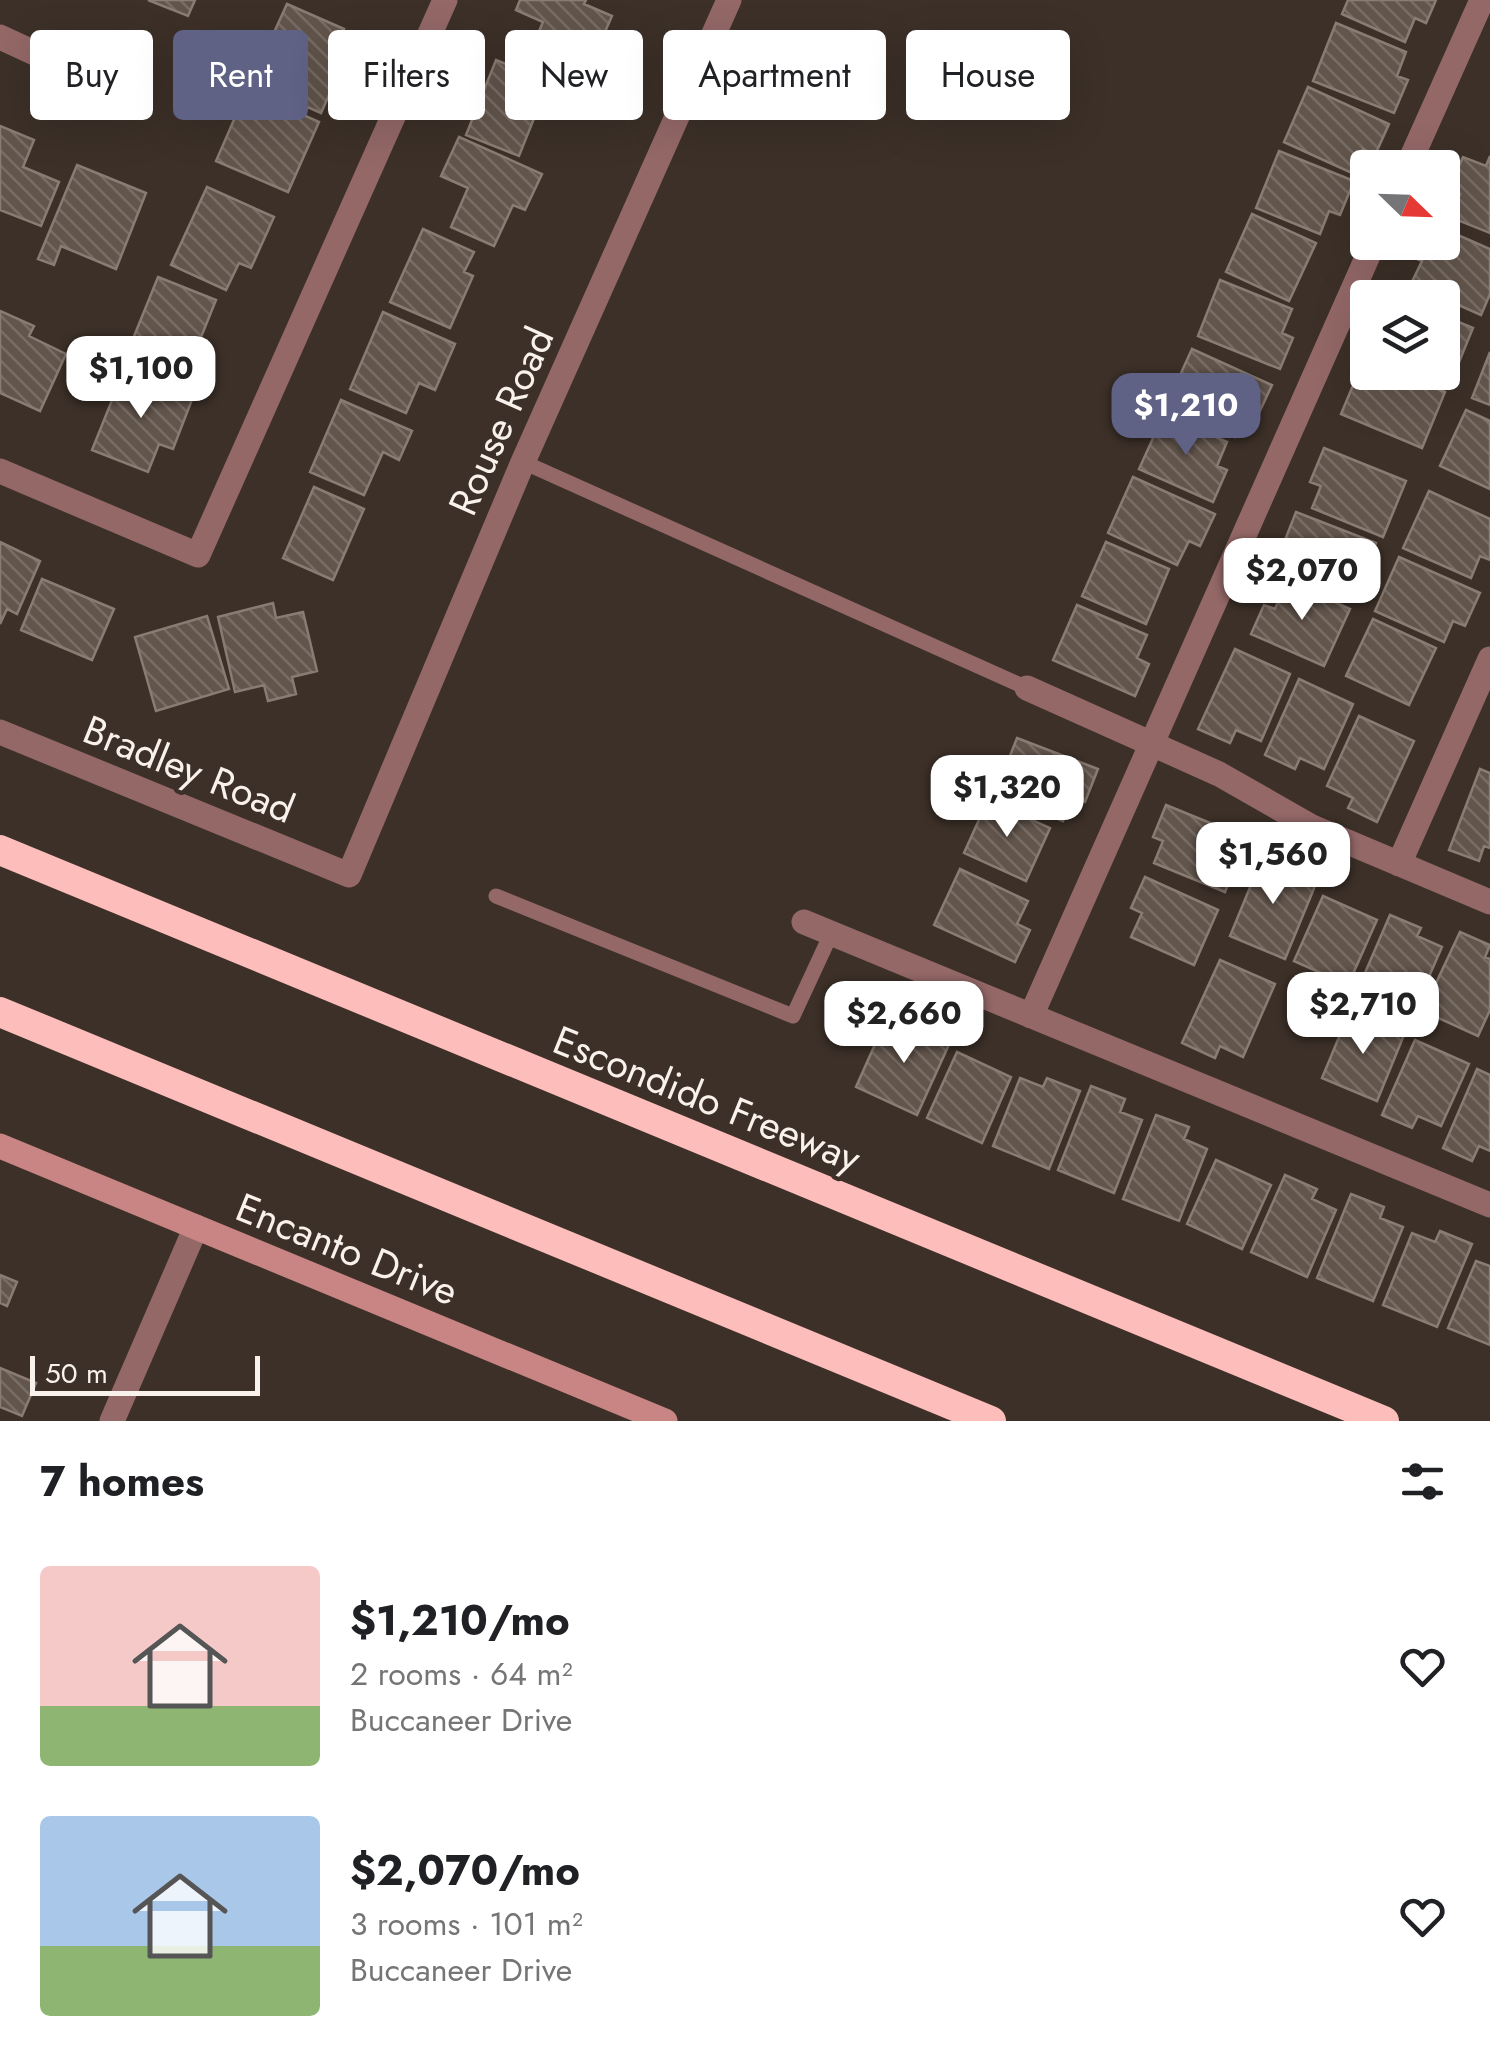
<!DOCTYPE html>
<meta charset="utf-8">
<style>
body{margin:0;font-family:Jost,sans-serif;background:#f2f2f2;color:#202124;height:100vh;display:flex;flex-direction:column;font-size:38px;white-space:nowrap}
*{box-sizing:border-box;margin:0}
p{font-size:32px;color:#757577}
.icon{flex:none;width:55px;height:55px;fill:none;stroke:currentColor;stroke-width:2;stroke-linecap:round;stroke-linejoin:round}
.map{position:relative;height:1421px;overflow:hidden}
.drawer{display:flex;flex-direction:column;background:#fff;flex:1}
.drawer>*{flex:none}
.top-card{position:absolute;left:30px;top:30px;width:1430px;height:90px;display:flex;gap:20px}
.needle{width:65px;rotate:113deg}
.fabs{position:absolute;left:1350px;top:150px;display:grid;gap:20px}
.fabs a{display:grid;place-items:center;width:110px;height:110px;border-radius:10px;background:#fff;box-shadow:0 10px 40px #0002;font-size:50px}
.scale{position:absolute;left:30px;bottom:25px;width:230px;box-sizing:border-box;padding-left:10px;border:5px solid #f9f1eb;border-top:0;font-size:28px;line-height:35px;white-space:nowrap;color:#f9f1eb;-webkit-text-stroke:8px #3c3028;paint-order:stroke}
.price{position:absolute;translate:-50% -85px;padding:0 22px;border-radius:20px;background:#fff;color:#222;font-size:32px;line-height:65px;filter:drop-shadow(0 2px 5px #0008)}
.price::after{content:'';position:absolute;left:50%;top:60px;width:30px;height:22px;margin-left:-15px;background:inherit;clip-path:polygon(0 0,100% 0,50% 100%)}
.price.selected{background:#5f6185;color:#fff}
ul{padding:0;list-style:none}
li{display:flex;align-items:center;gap:30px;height:250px;padding:0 40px}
li span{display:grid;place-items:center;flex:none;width:280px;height:200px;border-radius:10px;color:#555}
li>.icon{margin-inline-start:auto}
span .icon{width:120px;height:120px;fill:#fffc;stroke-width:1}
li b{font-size:42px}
h2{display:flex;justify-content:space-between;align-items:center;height:120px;padding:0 40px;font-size:42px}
.tag{padding:0 35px;border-radius:10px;background:#fff;box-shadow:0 10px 40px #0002;font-size:35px;line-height:90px}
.tag.selected{background:#5f6185;color:#fff}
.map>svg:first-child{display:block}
.building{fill:url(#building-back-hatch);stroke:#8a7c72;stroke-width:2.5}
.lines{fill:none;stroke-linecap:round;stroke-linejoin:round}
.service{stroke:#936867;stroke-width:15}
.minor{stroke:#936867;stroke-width:25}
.tertiary{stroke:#936867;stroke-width:25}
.secondary{stroke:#c88583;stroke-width:25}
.motorway{stroke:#fdbdbb;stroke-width:30}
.labels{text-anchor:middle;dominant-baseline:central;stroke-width:9;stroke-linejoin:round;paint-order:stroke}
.street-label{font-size:40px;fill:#f9f1eb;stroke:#3c3028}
</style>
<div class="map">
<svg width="1490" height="1421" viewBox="0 0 1490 1421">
<defs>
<pattern id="building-back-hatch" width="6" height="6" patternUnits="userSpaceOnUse" patternTransform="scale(2.5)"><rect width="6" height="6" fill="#62554c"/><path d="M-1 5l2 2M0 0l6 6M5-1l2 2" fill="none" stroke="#796e66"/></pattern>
</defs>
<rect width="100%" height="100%" fill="#3c3028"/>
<path class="building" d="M148 0H195L188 16Z
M520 0H586L584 4 612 16 601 41 588 36 569 79 527 60 543 22 516 10Z
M1348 0H1436L1426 23 1415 18 1405 42 1342 14Z
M287 4 344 29 333 54 345 59 321 113 242 78 257 46 266 50Z
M1336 23 1406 52 1397 76 1408 80 1394 113 1313 81Z
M496 60 549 81 519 156 466 135Z
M1308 87 1389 124 1375 155 1363 149 1352 173 1284 142Z
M247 90 319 122 288 192 216 161Z
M0 126 34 140 23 167 59 182 41 226 0 210Z
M459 137 542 174 525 210 513 205 494 246 451 227 468 188 441 176Z
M1279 151 1354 181 1340 215 1329 211 1320 234 1256 208Z
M1490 156V233L1450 217 1460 194 1449 189 1463 157 1486 166Z
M77 165 146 193 116 269 61 246 54 265 38 259Z
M207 187 274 217 251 268 239 263 226 290 171 265Z
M1252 214 1316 243 1289 301 1226 272Z
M1442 228 1490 249V294L1481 315 1411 284 1422 261 1411 256 1417 242H1442Z
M423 229 474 252 464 272 473 276 450 328 390 302Z
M158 277 216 300 197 347 214 354 201 387 126 356Z
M1220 280 1292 309 1282 333 1293 338 1280 369 1198 336Z
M0 311 34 326 29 336 66 354 40 411 0 393Z
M383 312 455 344 435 390 419 383 406 413 350 389Z
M1442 315 1473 328 1450 384 1422 372H1442Z
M1192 349 1272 385 1258 415 1247 410 1235 437 1166 406Z
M1490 352V405L1472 398Z
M124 370 193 397 173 449 159 444 148 472 92 450Z
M1374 372H1397L1445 392 1422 448 1341 414 1354 383 1368 388Z
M341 400 412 431 399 460 383 452 364 495 310 472Z
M1466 410 1490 421V489L1440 466Z
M1164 414 1227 442 1217 466 1227 470 1213 502 1139 469Z
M1324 448 1406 481 1383 537 1312 508 1321 486 1310 482Z
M1133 477 1215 514 1200 546 1189 541 1177 565 1108 533Z
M314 487 364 509 333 580 283 558Z
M1429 491 1490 519V560L1480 556 1471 578 1403 548Z
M1296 512 1376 543 1355 600 1285 573 1295 550 1283 545Z
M0 542 40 561 17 614 7 609 0 624Z
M1106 542 1169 569 1146 624 1082 596Z
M1399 557 1480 593 1465 626 1453 621 1444 642 1375 611Z
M42 579 114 609 92 660 21 630Z
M1287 581 1350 609 1324 666 1251 634 1264 605 1275 609Z
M273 603 276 618 303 612 317 671 292 677 296 694 268 701 264 685 235 692 218 617Z
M1077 605 1147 635 1137 658 1149 664 1135 696 1053 660Z
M207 616 229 689 156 711 135 637Z
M1373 619 1436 648 1409 705 1346 676Z
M1235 649 1290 674 1261 741 1236 730 1230 743 1198 729Z
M1299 679 1353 704 1324 769 1300 758 1295 769 1265 755Z
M1359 716 1414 741 1377 822 1348 808 1353 798 1327 786Z
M1017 738 1098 769 1085 802 1072 797 1063 821 995 794Z
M1480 769 1490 773V848L1484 846 1479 861 1449 850Z
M988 800 1050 828 1026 881 964 853Z
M1166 805 1247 838 1225 892 1154 863 1163 841 1153 837Z
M1265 851 1297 864 1292 876 1315 886 1285 959 1230 936Z
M960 869 1028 901 1017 924 1030 930 1015 962 934 925Z
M1145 877 1218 910 1194 965 1131 937 1142 913 1131 908Z
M1323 896 1377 920 1348 985 1294 961Z
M1390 915 1421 928 1417 936 1442 947 1413 1013 1358 989Z
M1460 932 1490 945 1485 957 1490 959V1010L1478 1036 1423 1011Z
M1220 960 1275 984 1243 1057 1220 1046 1215 1058 1182 1043Z
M1349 1013 1404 1035 1377 1101 1322 1078Z
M885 1022 908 1033 912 1022 951 1040 917 1115 856 1087Z
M1415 1040 1469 1064 1441 1126 1418 1116 1412 1128 1382 1115Z
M957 1052 1011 1077 982 1143 927 1118Z
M1477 1069 1490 1075V1151L1479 1146 1472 1161 1443 1148Z
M1020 1078 1043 1087 1047 1078 1080 1091 1049 1169 993 1146Z
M1091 1086 1125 1099 1120 1112 1142 1120 1114 1193 1058 1170Z
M1156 1115 1189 1127 1184 1139 1207 1149 1179 1221 1123 1199Z
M1216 1160 1271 1185 1242 1249 1187 1224Z
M1285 1175 1317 1189 1312 1199 1336 1210 1307 1277 1251 1252Z
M1351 1194 1384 1207 1380 1218 1403 1227 1373 1301 1317 1278Z
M1440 1231 1472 1244 1437 1327 1383 1305 1412 1233 1435 1242Z
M1476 1261 1490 1266V1345L1448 1328Z
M0 1275 17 1282 7 1306 0 1303Z
M0 1368 36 1383 22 1416 0 1407Z"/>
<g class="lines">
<path class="service" d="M523 462 1027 688
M496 896 793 1016 831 934"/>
<path class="minor" d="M0 37 84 76
M1407 168 1482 0
M0 471 198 555 445 0
M1027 688 1219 774 1312 827 1490 902
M1399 864 1490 659
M804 922 1490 1205
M1031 1016 1374 242"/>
<path class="tertiary" d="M0 732 349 875 523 462 729 0
M112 1421 196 1227"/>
<path class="secondary" d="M0 1146 665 1421"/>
<path class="motorway" d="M0 850 1384 1421
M0 1012 991 1421"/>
</g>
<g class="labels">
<g class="street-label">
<text transform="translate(501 421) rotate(-66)">Rouse Road</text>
<text transform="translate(189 769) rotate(22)">Bradley Road</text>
<text transform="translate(707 1099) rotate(22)">Escondido Freeway</text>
<text transform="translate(347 1249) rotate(22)">Encanto Drive</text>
</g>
</g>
</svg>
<div class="fabs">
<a><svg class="needle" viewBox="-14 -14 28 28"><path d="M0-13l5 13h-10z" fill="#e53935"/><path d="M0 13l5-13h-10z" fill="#757577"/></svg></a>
<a><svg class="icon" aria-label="layers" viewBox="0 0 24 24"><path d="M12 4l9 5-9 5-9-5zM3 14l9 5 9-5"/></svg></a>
</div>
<div class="scale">50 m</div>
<b class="price" style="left:141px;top:421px">$1,100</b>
<b class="price selected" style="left:1186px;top:458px">$1,210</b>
<b class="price" style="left:1302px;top:623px">$2,070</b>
<b class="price" style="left:1007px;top:840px">$1,320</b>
<b class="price" style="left:1273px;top:907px">$1,560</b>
<b class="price" style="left:1363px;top:1057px">$2,710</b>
<b class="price" style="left:904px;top:1066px">$2,660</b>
<div class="top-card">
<a class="tag">Buy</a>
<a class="tag selected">Rent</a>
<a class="tag">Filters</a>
<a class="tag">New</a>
<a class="tag">Apartment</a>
<a class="tag">House</a>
</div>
</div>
<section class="drawer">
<h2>7 homes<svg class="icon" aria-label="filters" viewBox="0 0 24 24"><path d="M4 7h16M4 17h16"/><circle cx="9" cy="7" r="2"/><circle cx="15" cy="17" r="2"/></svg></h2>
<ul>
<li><span style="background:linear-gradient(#f6c9c9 70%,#8fb573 0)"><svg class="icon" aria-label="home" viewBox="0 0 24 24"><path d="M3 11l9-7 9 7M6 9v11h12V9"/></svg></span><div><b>$1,210/mo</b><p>2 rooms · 64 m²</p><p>Buccaneer Drive</p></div><svg class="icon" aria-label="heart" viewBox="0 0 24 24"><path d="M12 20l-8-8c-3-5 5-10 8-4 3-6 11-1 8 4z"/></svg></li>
<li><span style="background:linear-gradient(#a9c7e8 65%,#8fb573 0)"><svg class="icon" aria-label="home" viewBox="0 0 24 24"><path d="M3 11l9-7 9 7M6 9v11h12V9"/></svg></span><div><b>$2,070/mo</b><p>3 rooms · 101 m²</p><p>Buccaneer Drive</p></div><svg class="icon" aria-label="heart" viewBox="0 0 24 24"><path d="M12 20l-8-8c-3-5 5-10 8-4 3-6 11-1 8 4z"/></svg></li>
</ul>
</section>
